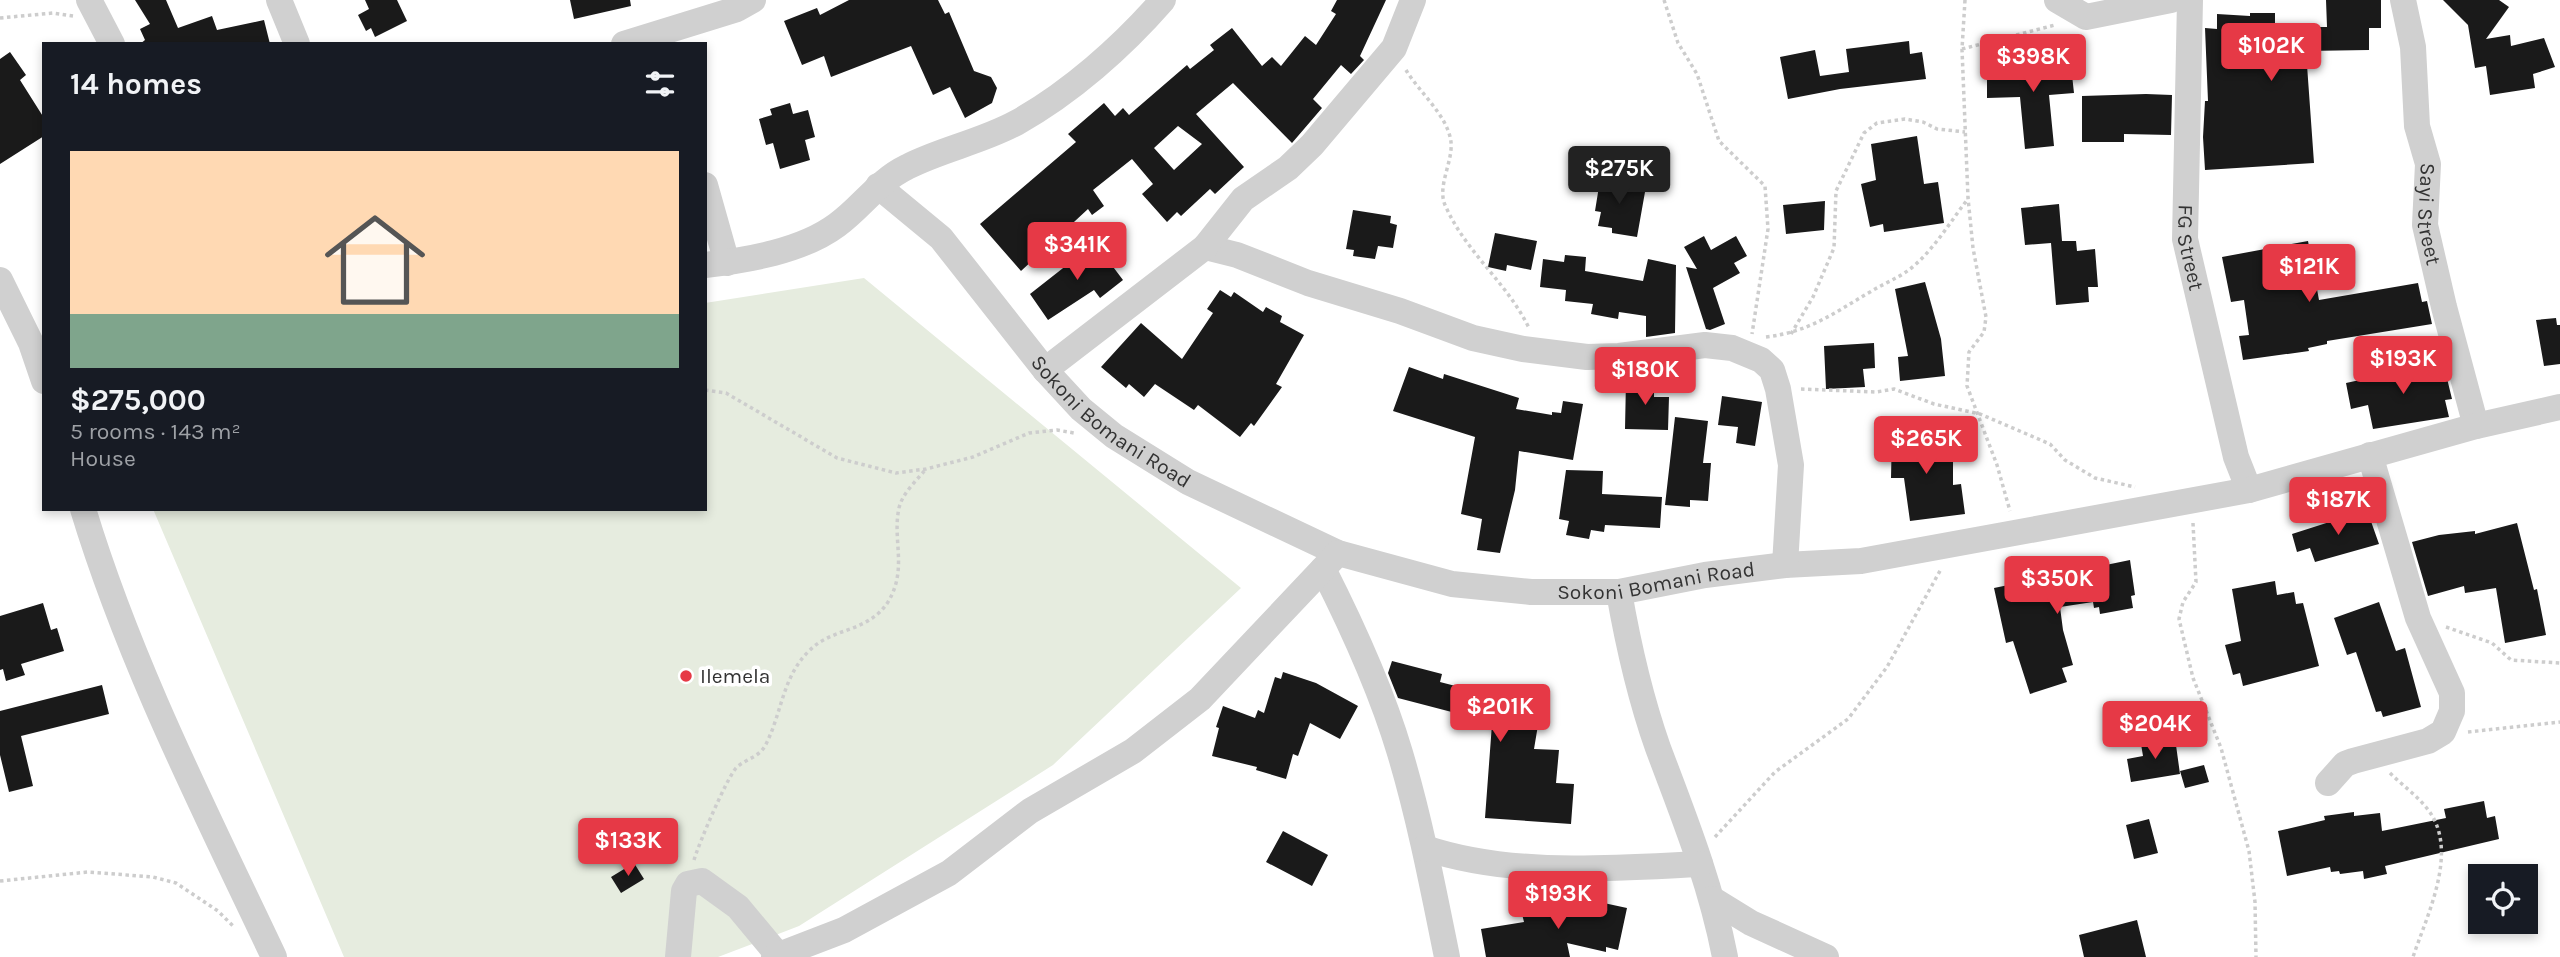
<!DOCTYPE html>
<meta charset="utf-8">
<style>
body{margin:0;font-family:Karla,sans-serif;background:#242831;color:#f1f3f6;height:100vh;display:flex;flex-direction:column;font-size:26px;white-space:nowrap}
*{box-sizing:border-box;margin:0}
p{font-size:23px;color:#9ea1a6}
.icon{flex:none;width:38px;height:38px;fill:none;stroke:currentColor;stroke-width:2;stroke-linecap:round;stroke-linejoin:round}
.map{position:relative;flex:1;overflow:hidden}
.details{position:absolute;left:42px;top:42px;width:665px;height:469px;display:flex;flex-direction:column;background:#171b24;border-radius:0px;box-shadow:0 4px 10px #0003}
.details>*{flex:none}
.fabs{position:absolute;left:2468px;top:864px;display:grid;gap:14px}
.fabs a{display:grid;place-items:center;width:70px;height:70px;border-radius:0px;background:#171b24;box-shadow:0 4px 10px #0003;font-size:35px}
.price{position:absolute;translate:-50% -60px;padding:0 16px;border-radius:7px;background:#e63946;color:#fff;font-size:23px;line-height:46px;filter:drop-shadow(0 2px 4px #0008)}
.price::after{content:'';position:absolute;left:50%;top:42px;width:21px;height:16px;margin-left:-10px;background:inherit;clip-path:polygon(0 0,100% 0,50% 100%)}
.price.selected{background:#222;color:#fff}
ul{padding:0;list-style:none}
li{display:grid;align-content:center;gap:14px;height:371px;padding:0 28px}
li span{display:grid;place-items:center;height:217px;border-radius:0px;color:#555}
li>.icon{margin-inline-start:auto}
span .icon{width:126px;height:126px;fill:#fffc;stroke-width:1}
li b{font-size:30px}
h2{display:flex;justify-content:space-between;align-items:center;height:84px;padding:0 28px;font-size:30px}
.map>svg:first-child{display:block}
.green{fill:#e6ecdf}
.building{fill:#1a1a1a;fill-rule:evenodd}
.lines{fill:none;stroke-linecap:round;stroke-linejoin:round}
.path{stroke:#cdcdcd;stroke-width:3.5;stroke-dasharray:3.5 3.5;stroke-linecap:butt}
.minor{stroke:#d0d0d0;stroke-width:26}
.poi-dot{fill:#e63946;stroke:#fff;stroke-width:2.5}
.labels{text-anchor:middle;dominant-baseline:central;stroke-width:7;stroke-linejoin:round;paint-order:stroke}
.street-label{font-size:21px;fill:#333;stroke:#fff}
.poi-label{font-size:21px;fill:#333;stroke:#fff;text-anchor:start}
</style>
<div class="map">
<svg width="2560" height="957" viewBox="0 0 2560 957">
<rect width="100%" height="100%" fill="#fff"/>
<path class="green" d="M864 278 1241 588 1053 765 799 926 718 957H344L153 509H705V303Z"/>
<path class="building" d="M135 0H166L178 28 212 16 217 30 264 20 270 44H140L145 40 140 29 150 24Z
M365 0H397L407 21 375 37 371 28 366 31 358 15 369 9Z
M570 0H630L631 6 574 19Z
M849 0H938L945 14 949 12 974 71 991 77 997 88 992 103 965 118 950 87 933 95 911 46 831 77 824 56 802 65 784 21 817 8 820 15Z
M1337 0H1386L1360 56 1364 60 1351 74 1341 65 1313 99 1322 108 1292 143 1233 83 1196 114 1244 167 1215 194 1210 189 1181 216 1177 212 1167 222 1142 194 1153 184 1132 159 1093 190 1104 206 1092 215 1088 209 1021 271 980 224 1076 142 1068 134 1104 103 1115 116 1123 108 1129 115 1187 65 1190 69 1214 50 1210 45 1232 28 1262 66 1272 57 1281 66 1305 36 1316 45 1336 14 1331 11ZM1178 126 1202 144 1174 170 1154 148Z
M2326 0H2381V28H2369V50L2306 51 2314 163 2205 170 2203 137 2205 101H2208L2205 28 2217 29V14L2250 16V13H2275V27H2327Z
M2443 0H2499L2509 7 2486 39 2510 35 2511 46 2544 38 2555 67 2533 74 2535 88 2490 95 2486 66 2475 68 2468 25Z
M1909 41 1910 54 1922 52 1926 79 1840 89 1788 99 1780 57 1815 50 1820 76 1849 72 1846 49Z
M10 52 26 75 20 80 44 118V136L0 164V59Z
M2070 57 2074 93 2049 95 2054 146 2025 149 2020 97 1987 98V68L2020 67 2019 63Z
M2146 94 2172 95 2171 135 2124 134V142H2082V96Z
M790 103 793 114 808 110 815 137 805 140 810 160 780 169 773 143 766 145 759 119 772 115 770 109Z
M1917 136 1924 184 1938 182 1944 223 1884 232 1883 224 1870 227 1861 184 1876 180 1871 144Z
M1601 174 1629 179 1627 189 1645 192 1637 237 1612 233V228L1598 226 1601 212 1595 211Z
M1825 201 1824 230 1786 234 1783 205Z
M2059 204 2062 241H2076L2077 251 2095 249 2098 287H2088L2089 302 2056 305 2051 243 2025 245 2021 208Z
M1353 210 1391 216 1390 223 1397 225 1393 248 1378 246 1375 259 1353 256 1354 250 1346 249Z
M1495 233 1537 241 1531 270 1507 265 1506 271 1488 267Z
M1704 236 1711 250 1736 236 1747 256 1734 263 1740 273 1713 288 1725 324 1710 330 1706 329 1686 267 1697 269 1684 247Z
M2308 241 2319 300 2418 283 2422 302 2427 301 2432 324 2327 341V344L2308 348 2309 351 2243 360 2239 336 2249 335 2244 300 2231 302 2222 257Z
M1095 243 1123 280 1100 298 1094 290 1048 320 1030 294Z
M1565 255 1586 257 1585 271 1643 281 1648 259 1676 265 1675 333 1646 337V316L1619 312 1618 319 1591 314 1593 304 1565 301 1566 290 1540 287 1543 259 1564 262Z
M1925 282 1941 339 1945 376 1900 381 1898 357 1908 356 1895 289Z
M1220 290 1231 297 1234 292 1263 312 1266 307 1282 316 1280 322 1304 335 1276 384 1282 387 1254 426 1251 423 1240 437 1198 405 1194 410 1155 384 1144 397 1129 384 1126 388 1101 367 1141 323 1182 359 1213 313 1207 309Z
M2556 318 2557 325H2560V364L2544 366 2536 320Z
M1874 343 1875 368 1863 369 1865 387 1826 389 1824 346Z
M2443 362 2452 399 2445 400 2449 417 2373 429 2368 405 2351 409 2346 383Z
M1409 367 1443 379 1444 374 1519 398 1516 409 1552 415V412L1561 413 1563 401 1583 404 1573 460 1519 451 1515 490 1500 553 1477 550 1482 519 1461 514 1475 437 1393 411Z
M1626 380 1654 381V397H1669L1668 430 1625 429Z
M1722 396 1762 402 1755 446 1736 443 1738 427 1718 425Z
M1675 417 1708 421 1703 463H1711L1708 501 1690 500V507L1665 505Z
M1892 432H1932V449L1953 450V485L1961 484 1965 514 1910 521 1904 478H1891Z
M1566 470 1603 471 1602 494 1662 497 1660 528 1605 525 1604 532 1591 530 1589 539 1566 535 1569 521 1559 519Z
M2367 510 2379 544 2315 562 2310 548 2297 552 2292 534Z
M2517 523 2534 590 2537 589 2546 635 2505 643 2496 588 2465 593 2464 586 2428 596 2412 542 2439 535 2475 531V534Z
M2130 560 2135 595 2131 596 2133 608 2100 614 2099 607 2094 608 2093 602 2060 607 2063 630 2073 665 2062 668 2067 682 2030 694 2013 641 2006 643 1994 588Z
M2275 581 2277 595 2294 592 2296 604 2303 603 2319 666 2243 686 2240 673 2233 675 2225 645 2241 641 2232 589Z
M2379 602 2396 651 2405 648 2421 707 2383 717 2381 711 2376 712 2356 652 2347 655 2334 618Z
M43 603 51 630 57 628 64 651 21 664 25 675 6 681 3 669 0 670V616Z
M1392 661 1442 674 1440 682 1471 690 1472 684 1543 695 1534 749 1559 750 1556 783 1574 784 1571 824 1485 818 1492 724 1466 720 1467 716 1398 698 1388 673Z
M1283 672 1316 683 1358 706 1340 739 1310 723 1298 756 1293 754 1286 779 1256 770 1257 767 1212 756 1219 728 1216 727 1223 706 1255 718 1258 710 1264 713 1275 677 1281 679Z
M102 685 109 714 21 736 33 786 9 792 0 755V711Z
M2175 738 2180 774 2131 782 2127 759 2143 756 2141 744Z
M2204 765 2209 782 2185 788 2180 771Z
M2484 801 2487 818 2495 816 2499 839 2385 866 2387 874 2364 879 2363 871 2340 874 2339 871 2331 872 2330 867 2287 876 2278 831 2325 820 2324 816 2354 812V816L2380 813 2382 831 2446 818 2444 809Z
M2149 819 2158 853 2134 859 2126 825Z
M1283 831 1328 855 1312 886 1266 862Z
M634 863 644 879 621 893 611 877Z
M1576 897 1627 908 1618 950 1606 947V952L1567 943 1570 957H1486L1481 929 1524 922 1522 914 1574 904Z
M2137 920 2146 957H2084L2079 935Z"/>
<g class="lines">
<path class="path" d="M1664 0 1678 43 1697 74 1719 141 1765 186 1768 229 1752 334
M1965 0 1962 49 1968 198 1973 248 1986 317 1984 332 1969 352 1967 386 1997 465 2010 511
M0 18 53 13 73 16
M1962 49 2055 25
M1406 70C1419 92 1448 116 1451 142 1453 162 1437 186 1445 205 1466 253 1506 281 1529 328
M1791 334 1813 297 1834 248 1836 191 1864 133 1877 123 1905 119 1923 122 1937 129 1965 132
M1766 337C1809 332 1834 313 1870 292 1886 282 1902 277 1916 264 1936 246 1951 221 1967 200
M1801 389 1876 392 1894 389 1934 404 1980 414 2050 444 2065 460 2095 478 2135 487
M705 390 726 393 837 458 896 473 926 469 973 457 1029 433 1057 430 1074 433
M2193 523 2196 582 2183 602 2179 619 2193 678 2221 748 2249 851 2255 902 2256 957
M2446 627 2492 643 2511 660 2560 663
M2468 732 2560 722
M2390 773C2403 786 2418 796 2429 811 2459 852 2427 915 2413 957
M1715 837 1775 772 1848 719 1887 667 1941 569
M694 860C699 843 726 780 736 768 745 759 758 758 765 746 782 714 782 677 809 651 832 627 868 633 888 602 908 569 892 540 899 508 902 494 916 481 926 469
M0 881 88 872 153 877 176 883 218 911 234 927"/>
<g class="minor">
<path d="M89 0 112 44"/>
<path d="M279 0 297 44"/>
<path d="M2057 0 2086 17 2171 0"/>
<path id="s1" d="M2190 0 2185 239 2236 457 2249 490"/>
<path id="s2" d="M2403 0 2413 47 2417 126 2428 164 2425 225 2444 307 2476 426"/>
<path d="M624 44 737 9 753 0"/>
<path d="M705 185 727 263"/>
<path id="s3" d="M878 186 941 238 1045 370 1081 409 1114 436 1188 482 1338 553 1452 584 1531 592H1619L1705 575 1785 565 1861 561 2249 490 2476 426 2560 407"/>
<path d="M1205 247 1237 255 1308 283 1400 311 1473 338 1523 349 1587 357 1619 356 1705 345 1732 348 1761 360 1772 370 1778 389 1791 465 1785 565"/>
<path d="M705 265C748 260 802 251 837 225 862 207 878 181 907 167 942 149 981 142 1016 123 1070 93 1122 47 1163 0"/>
<path d="M0 280 31 343 44 381"/>
<path d="M1045 370 1205 247 1243 199 1288 168 1312 145 1394 48 1413 0"/>
<path d="M83 509C130 664 205 811 274 957"/>
<path d="M1323 569C1353 628 1381 689 1400 753 1420 820 1433 888 1447 957"/>
<path d="M1619 592C1628 644 1640 697 1658 748 1684 817 1711 884 1725 957"/>
<path d="M2328 783 2345 764 2353 761 2428 741 2443 732 2452 711V693L2418 618 2370 455"/>
<path d="M1425 848C1512 877 1611 868 1700 864"/>
<path d="M1712 899 1751 923 1826 957"/>
<path d="M678 957 684 891 688 884 702 881 738 907 778 955"/>
<path d="M774 957 844 930 949 873 1030 811 1133 751 1200 699 1338 553"/>
</g>
</g>
<circle class="poi-dot" cx="686" cy="676" r="7"/>
<g class="labels">
<g class="street-label">
<text stroke="none"><textPath href="#s2" startOffset="217">Sayi Street</textPath></text>
<text stroke="none"><textPath href="#s1" startOffset="248">FG Street</textPath></text>
<text stroke="none"><textPath href="#s3" startOffset="334">Sokoni Bomani Road</textPath></text>
<text stroke="none"><textPath href="#s3" startOffset="922">Sokoni Bomani Road</textPath></text>
</g>
<g class="poi-label">
<text x="700" y="676">Ilemela</text>
</g>
</g>
</svg>
<div class="fabs">
<a><svg class="icon" aria-label="locate" viewBox="0 0 24 24"><circle cx="12" cy="12" r="6"/><path d="M12 2v4M12 18v4M2 12h4M18 12h4"/></svg></a>
</div>
<b class="price" style="left:2271px;top:83px">$102K</b>
<b class="price" style="left:2033px;top:94px">$398K</b>
<b class="price selected" style="left:1619px;top:206px">$275K</b>
<b class="price" style="left:1077px;top:282px">$341K</b>
<b class="price" style="left:2309px;top:304px">$121K</b>
<b class="price" style="left:2403px;top:396px">$193K</b>
<b class="price" style="left:1645px;top:407px">$180K</b>
<b class="price" style="left:1926px;top:476px">$265K</b>
<b class="price" style="left:2338px;top:537px">$187K</b>
<b class="price" style="left:2057px;top:616px">$350K</b>
<b class="price" style="left:1500px;top:744px">$201K</b>
<b class="price" style="left:2155px;top:761px">$204K</b>
<b class="price" style="left:628px;top:878px">$133K</b>
<b class="price" style="left:1558px;top:931px">$193K</b>
<section class="details">
<h2>14 homes<svg class="icon" aria-label="filters" viewBox="0 0 24 24"><path d="M4 7h16M4 17h16"/><circle cx="9" cy="7" r="2"/><circle cx="15" cy="17" r="2"/></svg></h2>
<ul>
<li><span style="background:linear-gradient(#ffd9b3 75%,#7fa58c 0)"><svg class="icon" aria-label="home" viewBox="0 0 24 24"><path d="M3 11l9-7 9 7M6 9v11h12V9"/></svg></span><div><b>$275,000</b><p>5 rooms · 143 m²</p><p>House</p></div></li>
</ul>
</section>
</div>
